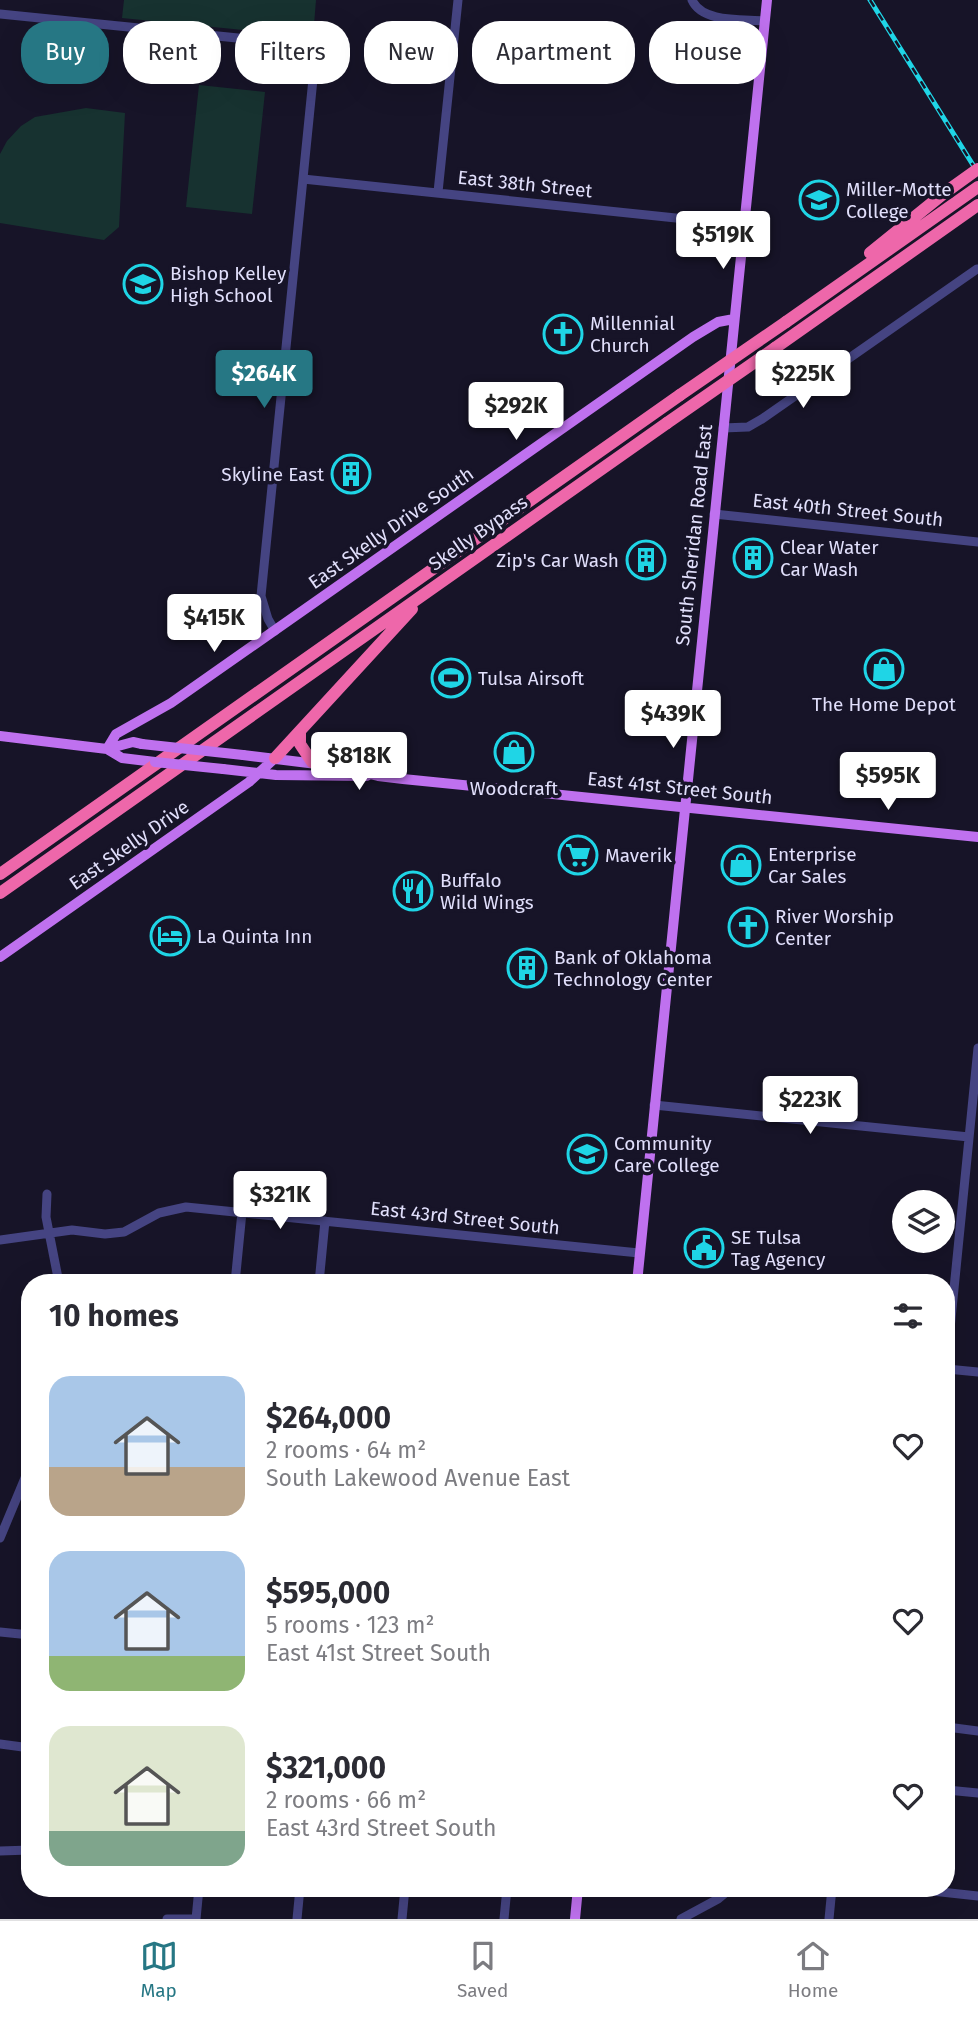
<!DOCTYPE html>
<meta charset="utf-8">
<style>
body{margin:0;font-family:"Fira Sans",sans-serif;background:#f7f7f7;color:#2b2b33;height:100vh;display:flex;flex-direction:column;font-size:26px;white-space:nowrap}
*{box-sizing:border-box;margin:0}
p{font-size:23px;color:#7c7c81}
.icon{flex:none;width:38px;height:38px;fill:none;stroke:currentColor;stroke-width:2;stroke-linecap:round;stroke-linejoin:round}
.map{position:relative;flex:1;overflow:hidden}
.side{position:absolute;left:21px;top:1274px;width:934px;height:623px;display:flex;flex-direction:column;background:#fff;border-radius:28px;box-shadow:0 7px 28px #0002}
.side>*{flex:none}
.guide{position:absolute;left:21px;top:21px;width:936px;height:63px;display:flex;gap:14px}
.fabs{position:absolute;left:892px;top:1190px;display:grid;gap:14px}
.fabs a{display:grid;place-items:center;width:63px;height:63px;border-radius:50%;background:#fff;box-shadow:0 7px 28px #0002;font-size:35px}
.price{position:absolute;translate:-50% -60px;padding:0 16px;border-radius:7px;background:#fff;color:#222;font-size:23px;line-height:46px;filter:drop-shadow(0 2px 4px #0008)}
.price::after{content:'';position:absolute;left:50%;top:42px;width:21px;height:16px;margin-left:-10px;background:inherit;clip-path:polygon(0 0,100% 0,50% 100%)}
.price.active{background:#267784;color:#fff}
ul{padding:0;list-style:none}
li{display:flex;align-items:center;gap:21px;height:175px;padding:0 28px}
li span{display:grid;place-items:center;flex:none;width:196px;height:140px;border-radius:21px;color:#555}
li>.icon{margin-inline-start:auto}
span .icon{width:84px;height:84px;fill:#fffc;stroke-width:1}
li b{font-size:30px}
h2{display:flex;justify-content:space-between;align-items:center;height:84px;padding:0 28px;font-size:30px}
.chip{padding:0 24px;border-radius:28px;background:#fff;box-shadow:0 7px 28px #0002;font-size:24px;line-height:63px}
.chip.active{background:#267784;color:#fff}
.tabs{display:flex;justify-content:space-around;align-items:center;height:98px;border-top:2px solid #e1e1e2;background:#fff;font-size:19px;color:#7c7c81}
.tabs a{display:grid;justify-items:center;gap:4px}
.tabs .active{color:#267784}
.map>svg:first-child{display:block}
.green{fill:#173230}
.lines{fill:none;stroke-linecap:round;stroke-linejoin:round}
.minor{stroke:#454482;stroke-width:9}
.major{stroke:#bf71ef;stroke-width:10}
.highway{stroke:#ee67aa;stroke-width:12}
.rail-casing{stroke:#1fd5e6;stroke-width:5}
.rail{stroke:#171428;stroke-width:2.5;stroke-dasharray:8;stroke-linecap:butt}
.major-bridge{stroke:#bf71ef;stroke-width:10}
.highway-bridge{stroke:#ee67aa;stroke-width:12}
.labels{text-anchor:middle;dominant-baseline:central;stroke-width:7;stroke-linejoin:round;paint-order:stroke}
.street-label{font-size:19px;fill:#e1dffb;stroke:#171428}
.poi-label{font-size:19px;fill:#e1dffb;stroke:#171428;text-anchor:start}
</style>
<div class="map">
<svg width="978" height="1919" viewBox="0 0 978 1919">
<rect width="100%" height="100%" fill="#171428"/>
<path class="green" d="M124 0H316L313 37 122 18Z
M199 85 265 92 252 214 186 207Z
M86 108 125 113 119 227 104 240 0 223V154L7 141 21 126 35 117Z"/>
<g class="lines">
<path class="minor" d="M692 0C702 23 743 19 764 21
M0 14 277 42C297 48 310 59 313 79L261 596 268 619 275 631
M303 179 743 225
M438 192 458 0
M723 428 748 427 762 419 977 269
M714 514 978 542
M654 1105 969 1137
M47 1194 46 1217 59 1283
M0 1240 72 1230 105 1234 124 1232 159 1213 186 1207 639 1253
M235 1283 242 1212
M319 1283 325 1221
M947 1359 978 1048
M947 1369 978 1372
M0 1538 30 1466
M0 1632 30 1635
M947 1727 978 1731
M0 1744 30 1748
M947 1790 978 1793
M0 1851 30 1850
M904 1888 978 1896
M167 1919H196L199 1888
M297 1919 300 1888
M402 1919 405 1888
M504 1919 507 1888
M681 1919 718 1899 731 1888
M829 1919 832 1888"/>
<path class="major" d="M0 736 107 749 133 742 142 744
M107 749 116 734 171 703 693 337 718 322 734 319
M107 749 122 758 155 762
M243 755 341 767 378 776 403 779 978 837
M223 769 276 775 367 776
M0 957 249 782 275 758
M637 1283 767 0
M575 1919 578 1888"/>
<path class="highway" d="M870 253 943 194
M786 322 978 187
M775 348 978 205
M300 731V744L312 762
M275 758 412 609
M0 874 680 395
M0 893 667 423"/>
<defs>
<path id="rail" d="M870 0 978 173"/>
</defs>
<use href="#rail" class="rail-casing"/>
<use href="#rail" class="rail"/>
<path class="major-bridge" d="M142 744 243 755
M155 762 223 769"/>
<path class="highway-bridge" d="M943 194 978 169
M680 395 786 322
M667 423 775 348"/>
</g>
<defs>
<symbol id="university-ring" viewBox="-11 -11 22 22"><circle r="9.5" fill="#171428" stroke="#1fd5e6" stroke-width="1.5"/><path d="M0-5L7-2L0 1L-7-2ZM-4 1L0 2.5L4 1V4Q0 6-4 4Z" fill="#1fd5e6"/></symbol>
<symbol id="school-ring" viewBox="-11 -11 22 22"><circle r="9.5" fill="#171428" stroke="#1fd5e6" stroke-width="1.5"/><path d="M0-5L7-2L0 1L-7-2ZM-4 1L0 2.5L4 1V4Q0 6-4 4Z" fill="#1fd5e6"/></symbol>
<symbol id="church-ring" viewBox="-11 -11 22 22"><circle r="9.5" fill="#171428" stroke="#1fd5e6" stroke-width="1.5"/><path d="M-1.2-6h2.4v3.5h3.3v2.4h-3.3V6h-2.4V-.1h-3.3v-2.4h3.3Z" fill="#1fd5e6"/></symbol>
<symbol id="building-ring" viewBox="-11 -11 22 22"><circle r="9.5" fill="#171428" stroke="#1fd5e6" stroke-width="1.5"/><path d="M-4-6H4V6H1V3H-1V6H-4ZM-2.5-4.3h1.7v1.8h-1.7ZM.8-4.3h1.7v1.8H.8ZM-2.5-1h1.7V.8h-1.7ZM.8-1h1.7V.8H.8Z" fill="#1fd5e6"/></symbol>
<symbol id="shop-ring" viewBox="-11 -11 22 22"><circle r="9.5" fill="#171428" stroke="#1fd5e6" stroke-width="1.5"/><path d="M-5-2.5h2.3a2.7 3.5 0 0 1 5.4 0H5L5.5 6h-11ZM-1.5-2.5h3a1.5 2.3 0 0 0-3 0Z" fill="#1fd5e6"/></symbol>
<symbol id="stadium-ring" viewBox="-11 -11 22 22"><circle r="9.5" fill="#171428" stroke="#1fd5e6" stroke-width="1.5"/><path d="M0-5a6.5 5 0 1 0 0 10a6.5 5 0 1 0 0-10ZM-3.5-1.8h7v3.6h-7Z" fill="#1fd5e6"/></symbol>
<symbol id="supermarket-ring" viewBox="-11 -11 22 22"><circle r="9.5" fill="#171428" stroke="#1fd5e6" stroke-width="1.5"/><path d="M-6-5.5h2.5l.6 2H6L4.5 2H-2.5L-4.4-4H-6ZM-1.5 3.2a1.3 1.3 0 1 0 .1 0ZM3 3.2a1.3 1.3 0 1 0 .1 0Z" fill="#1fd5e6"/></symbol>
<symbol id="restaurant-ring" viewBox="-11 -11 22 22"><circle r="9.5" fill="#171428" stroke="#1fd5e6" stroke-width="1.5"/><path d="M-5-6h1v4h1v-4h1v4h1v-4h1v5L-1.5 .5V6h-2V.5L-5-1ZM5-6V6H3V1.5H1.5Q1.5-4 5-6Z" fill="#1fd5e6"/></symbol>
<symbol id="hotel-ring" viewBox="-11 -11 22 22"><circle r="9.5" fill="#171428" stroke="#1fd5e6" stroke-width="1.5"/><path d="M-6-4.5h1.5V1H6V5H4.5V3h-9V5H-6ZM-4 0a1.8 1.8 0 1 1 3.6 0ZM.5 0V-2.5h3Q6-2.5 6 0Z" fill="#1fd5e6"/></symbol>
<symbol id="civic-ring" viewBox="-11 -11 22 22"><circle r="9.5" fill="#171428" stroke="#1fd5e6" stroke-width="1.5"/><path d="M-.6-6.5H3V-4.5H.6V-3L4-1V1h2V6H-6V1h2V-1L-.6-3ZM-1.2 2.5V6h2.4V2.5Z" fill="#1fd5e6"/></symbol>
</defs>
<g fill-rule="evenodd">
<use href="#university-ring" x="797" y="178" width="44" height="44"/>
<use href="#school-ring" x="121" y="262" width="44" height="44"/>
<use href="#church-ring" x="541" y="312" width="44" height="44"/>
<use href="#building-ring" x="329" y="452" width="44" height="44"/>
<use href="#building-ring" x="731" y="536" width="44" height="44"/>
<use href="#building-ring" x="624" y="538" width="44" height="44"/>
<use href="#shop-ring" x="862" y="647" width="44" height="44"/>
<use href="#stadium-ring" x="429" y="656" width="44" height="44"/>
<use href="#shop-ring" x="492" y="730" width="44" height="44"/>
<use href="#supermarket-ring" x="556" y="833" width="44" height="44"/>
<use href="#shop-ring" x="719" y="843" width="44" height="44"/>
<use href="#restaurant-ring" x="391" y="869" width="44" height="44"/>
<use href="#church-ring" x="726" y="905" width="44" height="44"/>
<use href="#hotel-ring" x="148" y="914" width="44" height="44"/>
<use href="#building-ring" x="505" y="946" width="44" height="44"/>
<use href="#university-ring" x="565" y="1132" width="44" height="44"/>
<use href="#civic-ring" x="682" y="1226" width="44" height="44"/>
</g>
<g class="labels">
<g class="street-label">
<text transform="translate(525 184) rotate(6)">East 38th Street</text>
<text transform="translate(848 510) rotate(6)">East 40th Street South</text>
<text transform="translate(391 528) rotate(-35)">East Skelly Drive South</text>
<text transform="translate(478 533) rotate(-35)">Skelly Bypass</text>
<text transform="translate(694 535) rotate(-84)">South Sheridan Road East</text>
<text transform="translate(680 788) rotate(6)">East 41st Street South</text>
<text transform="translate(129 845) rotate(-35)">East Skelly Drive</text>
<text transform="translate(465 1218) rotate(6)">East 43rd Street South</text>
</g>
<g class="poi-label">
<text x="846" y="189">Miller-Motte<tspan x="846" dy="22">College</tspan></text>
<text x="170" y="273">Bishop Kelley<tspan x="170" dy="22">High School</tspan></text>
<text x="590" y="323">Millennial<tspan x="590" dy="22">Church</tspan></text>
<text x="324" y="474" text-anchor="end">Skyline East</text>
<text x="780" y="547">Clear Water<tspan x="780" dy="22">Car Wash</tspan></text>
<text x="619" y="560" text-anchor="end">Zip's Car Wash</text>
<text x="478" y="678">Tulsa Airsoft</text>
<text x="884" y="704" text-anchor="middle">The Home Depot</text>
<text x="514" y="788" text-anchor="middle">Woodcraft</text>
<text x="768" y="854">Enterprise<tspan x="768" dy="22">Car Sales</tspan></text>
<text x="605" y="855">Maverik</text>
<text x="440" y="880">Buffalo<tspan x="440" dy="22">Wild Wings</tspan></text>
<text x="775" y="916">River Worship<tspan x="775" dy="22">Center</tspan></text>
<text x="197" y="936">La Quinta Inn</text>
<text x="554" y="957">Bank of Oklahoma<tspan x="554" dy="22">Technology Center</tspan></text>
<text x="614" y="1143">Community<tspan x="614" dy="22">Care College</tspan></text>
<text x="731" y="1237">SE Tulsa<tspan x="731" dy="22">Tag Agency</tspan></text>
</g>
</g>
</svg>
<div class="fabs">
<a><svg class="icon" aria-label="layers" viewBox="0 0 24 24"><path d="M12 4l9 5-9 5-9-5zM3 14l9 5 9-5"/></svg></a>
</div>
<b class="price" style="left:723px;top:271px">$519K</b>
<b class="price active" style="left:264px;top:410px">$264K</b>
<b class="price" style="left:803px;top:410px">$225K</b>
<b class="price" style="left:516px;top:442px">$292K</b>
<b class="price" style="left:214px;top:654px">$415K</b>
<b class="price" style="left:673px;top:750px">$439K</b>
<b class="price" style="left:359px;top:792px">$818K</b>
<b class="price" style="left:888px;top:812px">$595K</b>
<b class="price" style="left:810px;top:1136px">$223K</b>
<b class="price" style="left:280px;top:1231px">$321K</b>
<div class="guide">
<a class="chip active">Buy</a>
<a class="chip">Rent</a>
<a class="chip">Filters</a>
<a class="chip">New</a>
<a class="chip">Apartment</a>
<a class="chip">House</a>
</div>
<section class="side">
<h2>10 homes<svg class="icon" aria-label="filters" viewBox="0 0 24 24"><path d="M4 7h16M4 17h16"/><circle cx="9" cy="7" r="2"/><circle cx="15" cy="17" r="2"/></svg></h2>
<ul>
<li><span style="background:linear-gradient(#a9c7e8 65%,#b9a48a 0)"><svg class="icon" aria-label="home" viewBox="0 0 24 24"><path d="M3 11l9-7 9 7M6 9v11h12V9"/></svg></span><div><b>$264,000</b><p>2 rooms · 64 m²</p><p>South Lakewood Avenue East</p></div><svg class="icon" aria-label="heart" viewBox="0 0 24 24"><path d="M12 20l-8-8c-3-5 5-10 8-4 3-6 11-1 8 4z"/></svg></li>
<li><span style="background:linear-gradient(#a9c7e8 75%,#8fb573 0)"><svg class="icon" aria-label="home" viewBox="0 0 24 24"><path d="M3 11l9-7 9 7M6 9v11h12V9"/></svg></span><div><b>$595,000</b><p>5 rooms · 123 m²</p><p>East 41st Street South</p></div><svg class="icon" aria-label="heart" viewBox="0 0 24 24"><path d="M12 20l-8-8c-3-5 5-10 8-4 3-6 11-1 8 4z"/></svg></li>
<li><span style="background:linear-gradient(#dfe7d0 75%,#7fa58c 0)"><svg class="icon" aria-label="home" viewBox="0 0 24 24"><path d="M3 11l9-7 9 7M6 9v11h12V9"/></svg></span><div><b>$321,000</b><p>2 rooms · 66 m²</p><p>East 43rd Street South</p></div><svg class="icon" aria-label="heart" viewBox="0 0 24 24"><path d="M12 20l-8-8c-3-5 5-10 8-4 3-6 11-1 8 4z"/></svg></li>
</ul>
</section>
</div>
<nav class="tabs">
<a class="active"><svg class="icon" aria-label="map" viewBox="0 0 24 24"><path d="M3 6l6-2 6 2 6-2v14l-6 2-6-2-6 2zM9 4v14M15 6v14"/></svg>Map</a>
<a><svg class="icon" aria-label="saved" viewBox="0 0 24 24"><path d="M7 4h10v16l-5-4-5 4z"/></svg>Saved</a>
<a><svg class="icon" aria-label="home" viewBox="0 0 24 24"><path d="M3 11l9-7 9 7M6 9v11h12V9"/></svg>Home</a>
</nav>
